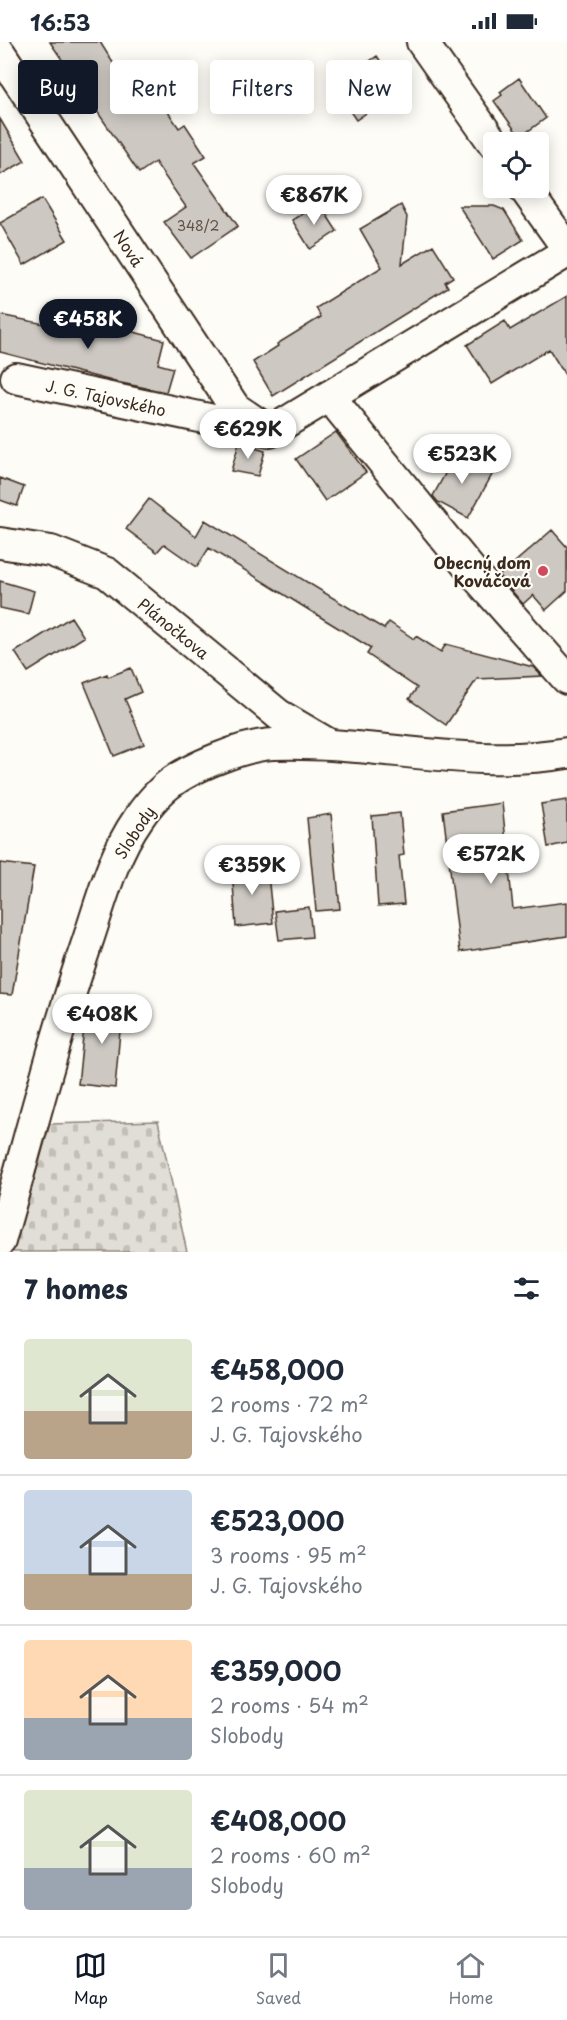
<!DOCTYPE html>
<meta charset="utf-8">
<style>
body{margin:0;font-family:"Playpen Sans",sans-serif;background:#f6f6f7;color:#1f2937;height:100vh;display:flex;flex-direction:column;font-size:22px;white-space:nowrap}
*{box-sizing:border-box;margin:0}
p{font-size:20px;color:#747a83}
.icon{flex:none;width:33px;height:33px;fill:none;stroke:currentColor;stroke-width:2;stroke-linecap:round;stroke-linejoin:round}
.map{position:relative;height:1210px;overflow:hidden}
.side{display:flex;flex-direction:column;background:#fff;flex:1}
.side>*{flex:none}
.top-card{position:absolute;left:18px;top:18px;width:531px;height:54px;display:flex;gap:12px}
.fabs{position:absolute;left:483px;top:90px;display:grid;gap:12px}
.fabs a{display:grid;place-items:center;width:66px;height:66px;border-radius:6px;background:#fff;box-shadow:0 3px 15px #0003;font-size:30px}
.price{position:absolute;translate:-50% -51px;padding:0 14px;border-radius:21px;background:#fff;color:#222;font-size:20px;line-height:39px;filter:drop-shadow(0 2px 3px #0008)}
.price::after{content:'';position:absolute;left:50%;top:36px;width:18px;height:14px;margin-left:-9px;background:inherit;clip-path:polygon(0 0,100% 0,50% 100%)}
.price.on{background:#111827;color:#fff}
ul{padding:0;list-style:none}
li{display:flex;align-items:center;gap:18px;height:150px;padding:0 24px}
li+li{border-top:2px solid #e0e1e3}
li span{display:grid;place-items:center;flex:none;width:168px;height:120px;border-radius:6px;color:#555}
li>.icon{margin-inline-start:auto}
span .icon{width:72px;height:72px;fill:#fffc;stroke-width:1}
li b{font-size:26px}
h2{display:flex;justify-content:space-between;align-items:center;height:72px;padding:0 24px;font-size:26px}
.pill{padding:0 21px;border-radius:6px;background:#fff;box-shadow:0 3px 15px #0003;font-size:21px;line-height:54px}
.pill.on{background:#111827;color:#fff}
.status{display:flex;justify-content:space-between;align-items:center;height:42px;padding:0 30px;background:#fff;direction:ltr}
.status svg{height:16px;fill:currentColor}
.tabs{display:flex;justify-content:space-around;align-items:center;height:84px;border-top:2px solid #e0e1e3;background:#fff;font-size:16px;color:#747a83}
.tabs a{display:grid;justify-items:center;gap:3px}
.tabs .on{color:#111827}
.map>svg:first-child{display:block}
.cemetery{fill:url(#cemetery-stones);stroke:#8e847a;stroke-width:1.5}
.building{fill:#cdc8c2;stroke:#3b2a1e;stroke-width:1.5}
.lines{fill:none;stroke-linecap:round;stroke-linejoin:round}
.street-casing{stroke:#3b2a1e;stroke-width:34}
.street{stroke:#fdfcf7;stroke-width:30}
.poi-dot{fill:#d1495b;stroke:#fdfcf7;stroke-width:2}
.labels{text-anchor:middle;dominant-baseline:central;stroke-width:4.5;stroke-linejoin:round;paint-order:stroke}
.number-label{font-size:14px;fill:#605247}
.street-label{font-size:16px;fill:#3b2a1e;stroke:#fdfcf7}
.poi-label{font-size:16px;font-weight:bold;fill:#3b2a1e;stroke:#fdfcf7;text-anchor:end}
</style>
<div class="status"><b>16:53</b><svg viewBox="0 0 49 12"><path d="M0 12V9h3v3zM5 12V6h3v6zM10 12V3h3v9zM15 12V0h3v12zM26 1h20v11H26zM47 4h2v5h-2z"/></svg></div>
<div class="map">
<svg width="567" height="1210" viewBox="0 0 567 1210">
<defs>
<pattern id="cemetery-stones" width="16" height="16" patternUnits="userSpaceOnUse" patternTransform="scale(1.5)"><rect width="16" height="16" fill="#e1ded7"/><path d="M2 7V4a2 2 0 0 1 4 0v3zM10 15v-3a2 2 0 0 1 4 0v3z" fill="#c2bfb8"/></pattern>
</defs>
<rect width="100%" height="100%" fill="#fdfcf7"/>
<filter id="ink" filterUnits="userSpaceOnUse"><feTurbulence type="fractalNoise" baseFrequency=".0167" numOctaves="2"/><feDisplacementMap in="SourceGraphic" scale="12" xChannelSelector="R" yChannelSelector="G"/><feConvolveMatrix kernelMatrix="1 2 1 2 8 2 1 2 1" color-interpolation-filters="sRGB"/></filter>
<g filter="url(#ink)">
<path class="cemetery" d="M158 1079 187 1210H13L50 1082Z"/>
<path class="building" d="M50 0H100L120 32 135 22 179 86 185 82 206 114 194 121 238 184 191 216 164 180 186 165 155 120 139 131Z
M377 14 400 48 356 78 333 45Z
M519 36 546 76 520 95 494 59 502 53 500 50Z
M0 77 25 119 0 133Z
M42 157 67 198 24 223 0 181Z
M319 161 337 189 310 207 292 178Z
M401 163 407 175 402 222 433 203 453 235 445 240 448 245 273 354 253 320 278 304 277 302 321 275 316 266 382 225 360 187Z
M459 164H494L504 168 523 198 493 217Z
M567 254V336L549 307 492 342 467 303 505 279 510 288Z
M0 273 49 283 52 274 69 278 70 273 164 298 158 322 173 326 166 350 116 340 0 310Z
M336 390 366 430 325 459 296 417Z
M239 401 265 409 258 434 231 429Z
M457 410 493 431 468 476 438 460 433 454Z
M0 436 24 445 17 464 0 458Z
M149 457 196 494 205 478 384 587 389 580 414 597 416 594 441 610 446 602 533 625 542 634 477 637 446 683 409 657 417 646 367 612 371 606 309 568 209 506 197 525 164 502 157 510 126 487Z
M552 488 567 505V549L546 568 533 553 523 562 499 534Z
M0 539 34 549 28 572 0 566Z
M71 575 84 595 28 630 15 610Z
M131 626 141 650 125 657 144 702 114 714 84 641 107 632 108 635Z
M567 758V801L548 805 541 762Z
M502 761 513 867 567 860V894L460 910 443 769Z
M400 771 404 813 399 814 404 862 378 864 372 774Z
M331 772 340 867 316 869 307 776Z
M0 821 34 825 12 953 0 952Z
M267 823 273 881 236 885 232 827Z
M309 865 312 895 279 898 275 869Z
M94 959 114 961V965L131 967 128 990 120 989 115 1046 78 1042 85 976 93 973Z"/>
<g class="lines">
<defs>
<path id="street" d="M422 0 494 102
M0 11 235 366 263 385
M524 146 567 206
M16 336 270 390 567 210
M329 354 475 533 567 637
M0 501 51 509 107 531 279 673 330 703
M0 1199C29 1098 54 997 88 898 102 856 113 813 138 777 145 766 158 751 168 743 190 725 245 703 273 702 372 698 468 728 567 711"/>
</defs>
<use href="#street" class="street-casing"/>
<use href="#street" class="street"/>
</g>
</g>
<circle class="poi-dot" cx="543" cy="529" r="6"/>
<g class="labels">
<g class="number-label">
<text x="198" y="183">348/2</text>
</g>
<g class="street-label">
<text transform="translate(129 206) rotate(57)">Nová</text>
<text transform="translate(106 355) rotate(12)">J. G. Tajovského</text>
<text transform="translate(174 586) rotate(39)">Plánočkova</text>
<text transform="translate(134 790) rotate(-57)">Slobody</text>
</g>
<g class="poi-label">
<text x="531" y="520">Obecný dom<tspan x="531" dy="18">Kováčová</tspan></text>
</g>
</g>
</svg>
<div class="fabs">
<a><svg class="icon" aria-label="locate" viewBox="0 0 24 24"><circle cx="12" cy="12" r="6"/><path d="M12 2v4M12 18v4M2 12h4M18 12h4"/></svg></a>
</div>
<b class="price" style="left:314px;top:184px">€867K</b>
<b class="price on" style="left:88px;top:308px">€458K</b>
<b class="price" style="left:248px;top:418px">€629K</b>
<b class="price" style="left:462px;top:443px">€523K</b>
<b class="price" style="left:491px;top:843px">€572K</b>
<b class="price" style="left:252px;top:854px">€359K</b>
<b class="price" style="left:102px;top:1003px">€408K</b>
<div class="top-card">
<a class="pill on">Buy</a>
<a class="pill">Rent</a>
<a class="pill">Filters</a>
<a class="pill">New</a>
</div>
</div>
<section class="side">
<h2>7 homes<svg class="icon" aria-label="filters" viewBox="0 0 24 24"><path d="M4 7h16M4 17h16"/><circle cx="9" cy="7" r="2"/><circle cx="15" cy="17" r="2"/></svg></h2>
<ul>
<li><span style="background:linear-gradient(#dfe7d0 60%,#b9a48a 0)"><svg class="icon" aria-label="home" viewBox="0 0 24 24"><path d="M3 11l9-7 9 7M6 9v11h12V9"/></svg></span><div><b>€458,000</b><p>2 rooms · 72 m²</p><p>J. G. Tajovského</p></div></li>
<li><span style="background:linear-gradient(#c9d6e8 70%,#b9a48a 0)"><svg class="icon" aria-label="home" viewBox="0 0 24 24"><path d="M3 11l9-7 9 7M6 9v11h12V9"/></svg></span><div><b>€523,000</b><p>3 rooms · 95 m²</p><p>J. G. Tajovského</p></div></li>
<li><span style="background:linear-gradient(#ffd9b3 65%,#9aa5b1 0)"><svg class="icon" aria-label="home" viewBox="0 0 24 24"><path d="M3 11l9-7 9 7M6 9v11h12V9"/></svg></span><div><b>€359,000</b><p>2 rooms · 54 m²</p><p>Slobody</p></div></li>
<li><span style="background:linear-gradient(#dfe7d0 65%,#9aa5b1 0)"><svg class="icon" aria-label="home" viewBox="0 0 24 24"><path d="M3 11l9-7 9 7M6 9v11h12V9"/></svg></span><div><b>€408,000</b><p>2 rooms · 60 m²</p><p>Slobody</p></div></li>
</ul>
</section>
<nav class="tabs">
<a class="on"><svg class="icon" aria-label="map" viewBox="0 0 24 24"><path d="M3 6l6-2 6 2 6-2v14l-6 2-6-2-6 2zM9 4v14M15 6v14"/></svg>Map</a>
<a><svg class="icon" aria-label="saved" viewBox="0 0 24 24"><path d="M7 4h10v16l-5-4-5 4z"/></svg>Saved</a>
<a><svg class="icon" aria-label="home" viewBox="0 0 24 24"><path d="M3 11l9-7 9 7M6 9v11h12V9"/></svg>Home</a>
</nav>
